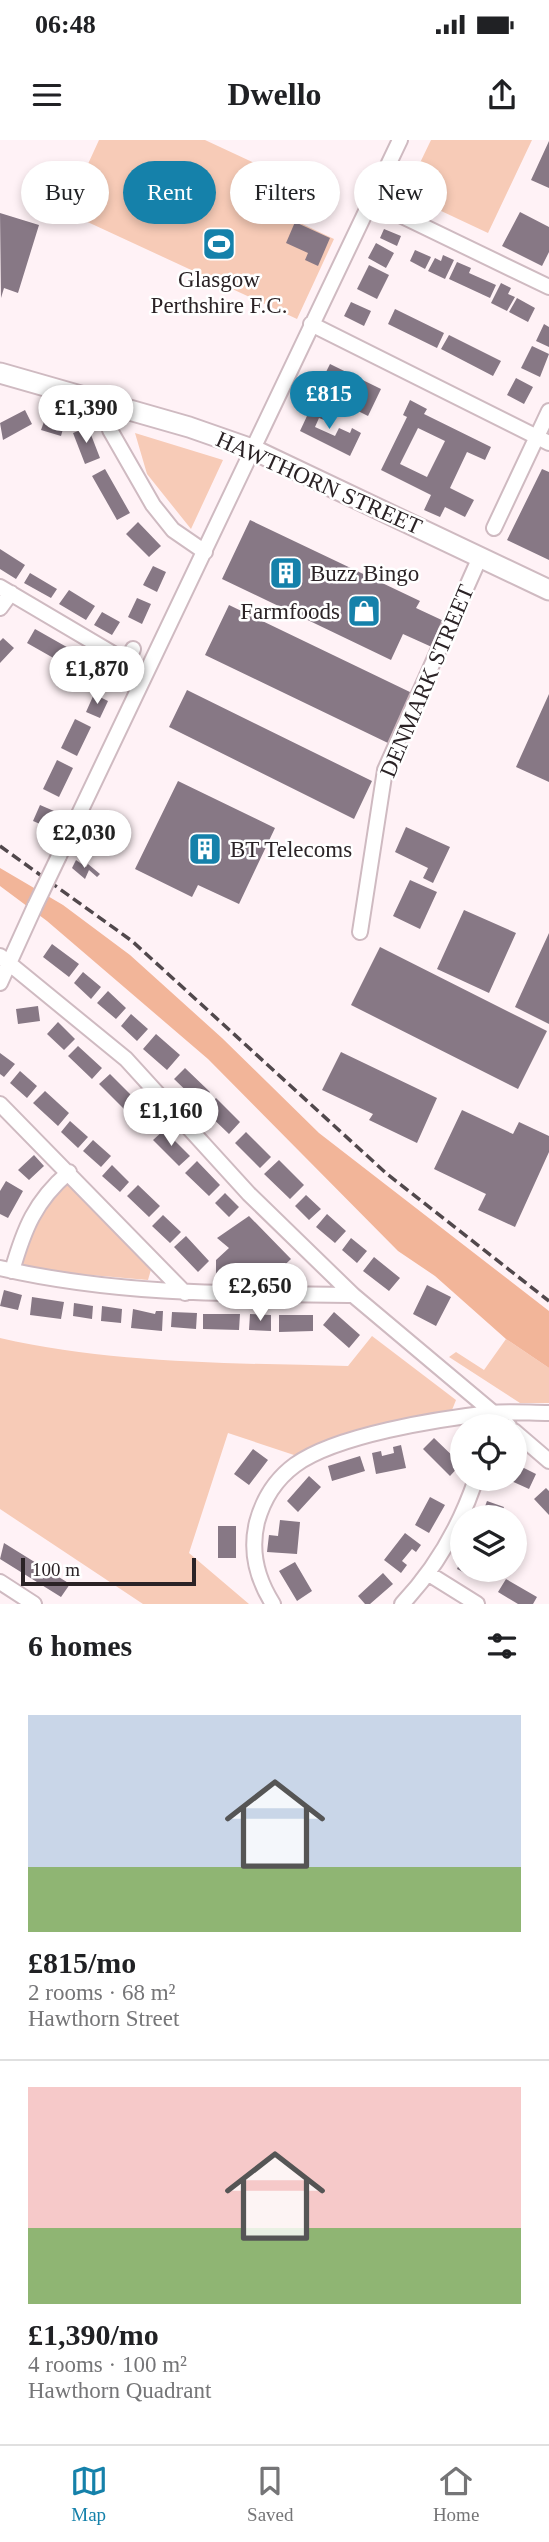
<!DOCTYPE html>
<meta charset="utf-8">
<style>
body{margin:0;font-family:Georgia,serif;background:#f2f2f2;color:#202124;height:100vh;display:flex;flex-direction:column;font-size:26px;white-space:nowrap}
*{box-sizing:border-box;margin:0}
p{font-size:23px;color:#757577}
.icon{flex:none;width:38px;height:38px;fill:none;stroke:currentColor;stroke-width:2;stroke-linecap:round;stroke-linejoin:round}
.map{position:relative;height:1464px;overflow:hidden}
.details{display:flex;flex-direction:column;background:#fff;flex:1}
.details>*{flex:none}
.guide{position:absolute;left:21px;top:21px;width:508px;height:63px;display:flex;gap:14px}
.controls{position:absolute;left:450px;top:1274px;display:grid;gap:14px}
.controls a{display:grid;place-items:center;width:77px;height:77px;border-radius:50%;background:#fff;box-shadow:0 4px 10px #0003;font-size:35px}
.scale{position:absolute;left:21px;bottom:18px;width:175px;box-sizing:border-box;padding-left:7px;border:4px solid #2b2326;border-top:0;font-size:19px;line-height:24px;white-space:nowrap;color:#2b2326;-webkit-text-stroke:5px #fff;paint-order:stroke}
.price{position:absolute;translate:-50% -60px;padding:0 16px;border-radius:24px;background:#fff;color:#222;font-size:23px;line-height:46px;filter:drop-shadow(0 2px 4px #0008)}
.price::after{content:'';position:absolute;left:50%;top:42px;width:21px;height:16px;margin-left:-10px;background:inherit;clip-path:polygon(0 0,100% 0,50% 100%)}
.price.current{background:#1581aa;color:#fff}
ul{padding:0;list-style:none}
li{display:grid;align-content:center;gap:14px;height:371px;padding:0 28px}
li+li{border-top:2px solid #e0e0e0}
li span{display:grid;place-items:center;height:217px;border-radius:0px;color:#555}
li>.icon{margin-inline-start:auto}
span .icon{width:126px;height:126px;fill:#fffc;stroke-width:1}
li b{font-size:30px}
h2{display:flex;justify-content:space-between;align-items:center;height:84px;padding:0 28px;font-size:30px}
.tag{padding:0 24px;border-radius:32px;background:#fff;box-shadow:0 4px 10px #0003;font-size:24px;line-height:63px}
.tag.current{background:#1581aa;color:#fff}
.status{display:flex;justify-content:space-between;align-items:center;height:49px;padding:0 35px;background:#fff;direction:ltr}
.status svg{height:19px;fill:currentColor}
header{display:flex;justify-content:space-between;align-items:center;height:91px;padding:0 28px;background:#fff;font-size:32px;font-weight:700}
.menu{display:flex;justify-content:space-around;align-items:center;height:98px;border-top:2px solid #e0e0e0;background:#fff;font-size:19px;color:#757577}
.menu a{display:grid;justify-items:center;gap:4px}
.menu .current{color:#1581aa}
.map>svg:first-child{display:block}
.green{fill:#f7cbb7}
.forest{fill:#f2b599}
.building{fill:#877885;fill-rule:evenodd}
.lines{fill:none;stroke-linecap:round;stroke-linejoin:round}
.street-casing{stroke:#cfbac1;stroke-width:18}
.secondary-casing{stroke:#cfbac1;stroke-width:23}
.street{stroke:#fff;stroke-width:14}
.secondary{stroke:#fff;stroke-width:19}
.rail{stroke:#51484c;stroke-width:3.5;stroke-dasharray:10 5;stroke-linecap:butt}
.street-bridge-casing{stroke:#cfbac1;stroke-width:18;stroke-linecap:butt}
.street-bridge{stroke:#fff;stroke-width:14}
.labels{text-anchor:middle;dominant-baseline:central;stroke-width:5;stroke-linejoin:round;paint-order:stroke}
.poi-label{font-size:23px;fill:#2b2326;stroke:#fff;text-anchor:start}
.street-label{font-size:23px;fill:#2b2326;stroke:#fff}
</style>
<div class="status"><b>06:48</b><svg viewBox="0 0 49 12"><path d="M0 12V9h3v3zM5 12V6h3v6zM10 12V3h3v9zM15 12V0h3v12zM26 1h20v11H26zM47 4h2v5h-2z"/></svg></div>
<header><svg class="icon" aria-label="menu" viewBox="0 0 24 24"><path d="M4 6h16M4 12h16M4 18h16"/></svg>Dwello<svg class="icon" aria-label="share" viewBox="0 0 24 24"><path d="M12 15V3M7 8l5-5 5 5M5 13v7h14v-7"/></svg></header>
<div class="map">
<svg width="549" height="1464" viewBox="0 0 549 1464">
<rect width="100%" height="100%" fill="#fff2f6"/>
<path class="green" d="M99 0H205L308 48 294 80 334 99 297 179 66 72Z
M431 0H532L488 93 405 54Z
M135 293 223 320 191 389 147 334Z
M66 1039 152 1126 148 1140 44 1131 18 1123 26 1093Z
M372 1196 456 1260 450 1275 334 1297 297 1316 228 1293 189 1413 249 1464H143L0 1369V1198C113 1224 233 1223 348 1226Z
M506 1199 549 1228V1263H520L449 1217 456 1212 484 1230Z"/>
<path class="forest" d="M0 728 63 765 130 815 222 898 319 993 549 1171V1228L506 1199 435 1136 398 1111 208 919 47 781 0 746Z"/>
<path class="building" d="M549 1V48L531 40Z
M520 72 549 87V112L542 126 502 106Z
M0 73 39 85 18 153 4 148 1 158Z
M295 82 330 98 318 126 305 120 308 113 286 103Z
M384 89 401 96 397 106 380 98Z
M376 103 394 113 386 128 368 118Z
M415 110 431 117 425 129 410 121Z
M443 115 454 120 445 139 428 131 435 118 441 121Z
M457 122 471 128 469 133 496 145 490 158 449 139Z
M369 125 389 135 377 159 357 149Z
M501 143 511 148 508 154 515 157 507 171 491 163Z
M517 158 535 168 528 182 509 172Z
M351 162 371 171 364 186 344 176Z
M395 169 444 193 437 208 388 184Z
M544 184 549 187V207L536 201Z
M449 195 501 221 493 236 441 209Z
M532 206 549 214 540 237 521 228Z
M330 224 381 249 368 276 348 266 353 256 364 262 367 255 338 240 332 253 319 246Z
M516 238 533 247 524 264 507 255Z
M410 260 427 269 424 274 491 307 485 320 467 312 450 348 474 360 465 377 445 367 440 377 424 370 431 355 381 330 407 277 403 275ZM418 288 445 301 427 337 400 324Z
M313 263 333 273 329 282 319 278 315 287 335 296 339 288 350 293 352 288 361 293 350 316 300 291Z
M25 270 32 284 3 300 0 283Z
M46 276 65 282 61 296 41 290Z
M88 287 100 318 85 324 73 293Z
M105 329 130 373 117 380 92 336Z
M542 329 549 332V420L507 400Z
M250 380 420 461 416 468 446 482 434 508 403 494 391 520 222 439Z
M138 382 161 406 149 417 126 394Z
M0 409 25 425 16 439 0 429Z
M153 426 166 432 157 452 143 445Z
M30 433 57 449 51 458 24 443Z
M69 450 95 466 86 480 59 464Z
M137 458 151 464 142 484 128 477Z
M229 465 412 553 388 603 205 515Z
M102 472 120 482 112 495 94 485Z
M35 489 72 510 64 524 27 503Z
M3 498 14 508 0 523V501Z
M81 515 100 526 93 540 73 529Z
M187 550 372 641 354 679 169 587Z
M94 554 108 561 100 578 86 572Z
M549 554V642L516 627Z
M75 579 91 587 77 616 61 608Z
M57 620 73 628 59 657 43 649Z
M178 641 275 688 239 764 198 745 192 757 135 729Z
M40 665 54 671 47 687 33 681Z
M406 687 450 707 433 743 423 738 428 728 395 712Z
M76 720 86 727 88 724 100 734 97 737 89 730 85 739 72 728Z
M410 740 437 752 420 789 393 776Z
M464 770 516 793 489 853 437 829Z
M549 793V884L515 867Z
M52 804 79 824 69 837 43 817Z
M380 807 547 891 518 949 351 865Z
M83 832 101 847 91 859 74 843Z
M108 851 126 868 116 879 97 863Z
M38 866 40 881 18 884 16 869Z
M131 874 148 889 137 901 121 886Z
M58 882 75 899 64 910 47 894Z
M156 894 180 915 167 930 143 909Z
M78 906 102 928 92 939 68 916Z
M341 912 437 958 417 1003 369 980 373 974 322 950Z
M0 913 15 924 4 937 0 934Z
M185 928 210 952 199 963 174 939Z
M20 931 37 946 27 958 10 943Z
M110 934 135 959 125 970 99 944Z
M45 951 69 973 58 986 33 963Z
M216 958 240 982 229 994 204 970Z
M140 967 157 984 147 994 129 977Z
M462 970 513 994 519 982 549 996V1012L515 1087 478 1070 486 1054 434 1029Z
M70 981 88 997 78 1008 61 992Z
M164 990 190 1016 179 1026 153 1000Z
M246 992 271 1017 260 1028 235 1003Z
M93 1000 111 1016 101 1027 83 1011Z
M34 1015 44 1026 29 1040 18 1030Z
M279 1020 304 1045 290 1059 264 1034Z
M197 1021 220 1045 209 1056 185 1033Z
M112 1025 129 1042 120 1052 102 1036Z
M6 1041 23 1051 8 1078 0 1074V1051Z
M138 1045 160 1066 149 1077 127 1056Z
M225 1053 239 1067 229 1077 215 1063Z
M306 1055 321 1069 309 1080 295 1066Z
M327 1074 346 1091 335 1103 316 1087Z
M163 1075 181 1092 170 1103 152 1086Z
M249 1076 291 1119 270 1139 216 1135V1120L229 1108 217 1098Z
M186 1096 209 1121 198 1132 174 1107Z
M351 1098 367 1111 357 1123 342 1110Z
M374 1117 400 1138 389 1151 363 1131Z
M427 1145 451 1157 436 1186 413 1174Z
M4 1150 22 1155 18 1170 0 1166Z
M32 1157 64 1162 61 1179 30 1175Z
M74 1163 93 1166 92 1179 73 1176Z
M102 1166 122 1169 121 1183 101 1181Z
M133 1169 155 1174 156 1171H163L162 1191 131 1188Z
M172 1172 197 1173 196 1189 171 1187Z
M334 1172 360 1195 349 1208 323 1185Z
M203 1174H240L239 1190 203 1189Z
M250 1174 271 1175V1191L249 1190Z
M279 1175H313V1191L279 1192Z
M434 1298 461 1324 450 1336 423 1309Z
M401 1305 406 1328 376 1334 372 1313 381 1311 382 1316 394 1313 393 1307Z
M253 1309 268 1320 249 1345 234 1334Z
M360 1316 365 1331 332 1341 328 1326Z
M514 1323 536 1334 529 1349 507 1339H514Z
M309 1336 321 1347 298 1372 287 1361Z
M546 1348 549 1351V1375L534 1359Z
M430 1357 445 1365 429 1393 415 1385Z
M487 1361 504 1367 500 1377H481Z
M280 1380 300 1382 297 1414 267 1412 269 1395 278 1396Z
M218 1386H236V1418H218Z
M405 1393 421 1405 416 1412 412 1409 402 1421 407 1425 401 1433 384 1420Z
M4 1403 70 1444 61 1457 0 1419Z
M295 1422 312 1451 297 1461 279 1431Z
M460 1422 462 1430H479L475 1438 457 1429Z
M383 1433 393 1444 370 1464H365L358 1456Z
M506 1439 537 1457 533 1464H518L498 1452Z"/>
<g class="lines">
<defs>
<path id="street" d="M371 61 549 147
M311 184 549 303
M110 290 153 365 173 390 205 412
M494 388 549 271
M0 447 127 522
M0 468 11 453
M121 536 133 509
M59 716 400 0
M360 792 385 630 480 417
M0 816 126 919 249 1054 353 1155 509 1286
M0 843 35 766
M0 964 185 1153
M0 1128C117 1155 234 1154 353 1155
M12 1131C24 1089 35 1061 69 1032
M514 1291 549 1321
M429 1434 477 1464
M0 1442 34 1464
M273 1464C257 1439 250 1411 257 1382 263 1360 276 1339 295 1325 336 1295 438 1279 490 1273 509 1271 530 1273 549 1273
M402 1464C436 1428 460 1386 476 1339"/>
<path id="secondary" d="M0 233 189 287 252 309 549 450"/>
</defs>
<use href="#street" class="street-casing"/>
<use href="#secondary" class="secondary-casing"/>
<use href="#street" class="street"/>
<use href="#secondary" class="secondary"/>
<path class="rail" d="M0 706 132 801 387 1034 549 1161"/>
<defs>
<path id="street-bridge" d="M35 766 59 716"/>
</defs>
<use href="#street-bridge" class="street-bridge-casing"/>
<use href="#street-bridge" class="street-bridge"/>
</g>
<defs>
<symbol id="stadium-square" viewBox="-11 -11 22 22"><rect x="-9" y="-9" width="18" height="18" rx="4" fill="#1581aa" stroke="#fff"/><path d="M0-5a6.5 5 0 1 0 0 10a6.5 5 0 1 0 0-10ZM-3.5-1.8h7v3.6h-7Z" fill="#fff"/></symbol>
<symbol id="building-square" viewBox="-11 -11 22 22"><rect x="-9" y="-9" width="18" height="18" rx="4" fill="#1581aa" stroke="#fff"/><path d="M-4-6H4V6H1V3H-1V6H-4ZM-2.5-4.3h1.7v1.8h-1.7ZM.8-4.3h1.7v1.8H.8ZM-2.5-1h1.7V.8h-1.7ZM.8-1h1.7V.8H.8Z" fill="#fff"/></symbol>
<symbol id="shop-square" viewBox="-11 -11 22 22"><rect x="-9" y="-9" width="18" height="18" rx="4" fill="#1581aa" stroke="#fff"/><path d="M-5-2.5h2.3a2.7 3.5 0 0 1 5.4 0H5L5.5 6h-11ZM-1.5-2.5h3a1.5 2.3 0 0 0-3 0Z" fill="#fff"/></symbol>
</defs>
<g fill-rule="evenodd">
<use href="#stadium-square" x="200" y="85" width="38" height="38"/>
<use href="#building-square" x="267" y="414" width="38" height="38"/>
<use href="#shop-square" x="345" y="452" width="38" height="38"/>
<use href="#building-square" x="186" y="690" width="38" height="38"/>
</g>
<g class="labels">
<g class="poi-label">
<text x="219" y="139" text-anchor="middle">Glasgow<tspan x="219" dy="26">Perthshire F.C.</tspan></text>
<text x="310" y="433">Buzz Bingo</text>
<text x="340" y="471" text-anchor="end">Farmfoods</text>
<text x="230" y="709">BT Telecoms</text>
</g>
<g class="street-label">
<text transform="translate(319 343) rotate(24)">HAWTHORN STREET</text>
<text transform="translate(427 541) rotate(-67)">DENMARK STREET</text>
</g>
</g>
</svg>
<div class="controls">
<a><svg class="icon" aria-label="locate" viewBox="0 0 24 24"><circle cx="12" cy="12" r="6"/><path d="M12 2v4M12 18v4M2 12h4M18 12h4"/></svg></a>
<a><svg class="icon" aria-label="layers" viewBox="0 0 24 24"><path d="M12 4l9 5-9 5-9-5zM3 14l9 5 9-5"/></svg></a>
</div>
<div class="scale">100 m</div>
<b class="price current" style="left:329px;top:291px">£815</b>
<b class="price" style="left:86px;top:305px">£1,390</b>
<b class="price" style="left:97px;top:566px">£1,870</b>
<b class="price" style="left:84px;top:730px">£2,030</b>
<b class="price" style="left:171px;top:1008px">£1,160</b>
<b class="price" style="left:260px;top:1183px">£2,650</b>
<div class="guide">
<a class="tag">Buy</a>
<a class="tag current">Rent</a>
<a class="tag">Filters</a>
<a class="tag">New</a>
</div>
</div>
<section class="details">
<h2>6 homes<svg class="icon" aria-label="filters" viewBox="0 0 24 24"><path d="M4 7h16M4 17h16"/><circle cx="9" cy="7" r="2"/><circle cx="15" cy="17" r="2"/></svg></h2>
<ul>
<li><span style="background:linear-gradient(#c9d6e8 70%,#8fb573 0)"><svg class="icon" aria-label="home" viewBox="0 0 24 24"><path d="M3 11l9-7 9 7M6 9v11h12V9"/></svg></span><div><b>£815/mo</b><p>2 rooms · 68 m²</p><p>Hawthorn Street</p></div></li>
<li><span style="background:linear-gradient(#f6c9c9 65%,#8fb573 0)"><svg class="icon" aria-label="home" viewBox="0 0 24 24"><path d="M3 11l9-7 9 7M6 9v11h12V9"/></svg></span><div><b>£1,390/mo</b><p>4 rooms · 100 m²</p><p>Hawthorn Quadrant</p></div></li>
</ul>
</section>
<nav class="menu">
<a class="current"><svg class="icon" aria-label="map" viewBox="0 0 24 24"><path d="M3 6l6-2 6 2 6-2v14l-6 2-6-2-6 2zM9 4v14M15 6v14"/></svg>Map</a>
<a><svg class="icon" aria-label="saved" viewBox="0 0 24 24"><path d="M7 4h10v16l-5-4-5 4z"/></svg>Saved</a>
<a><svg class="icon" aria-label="home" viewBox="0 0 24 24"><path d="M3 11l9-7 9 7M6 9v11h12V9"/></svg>Home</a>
</nav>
